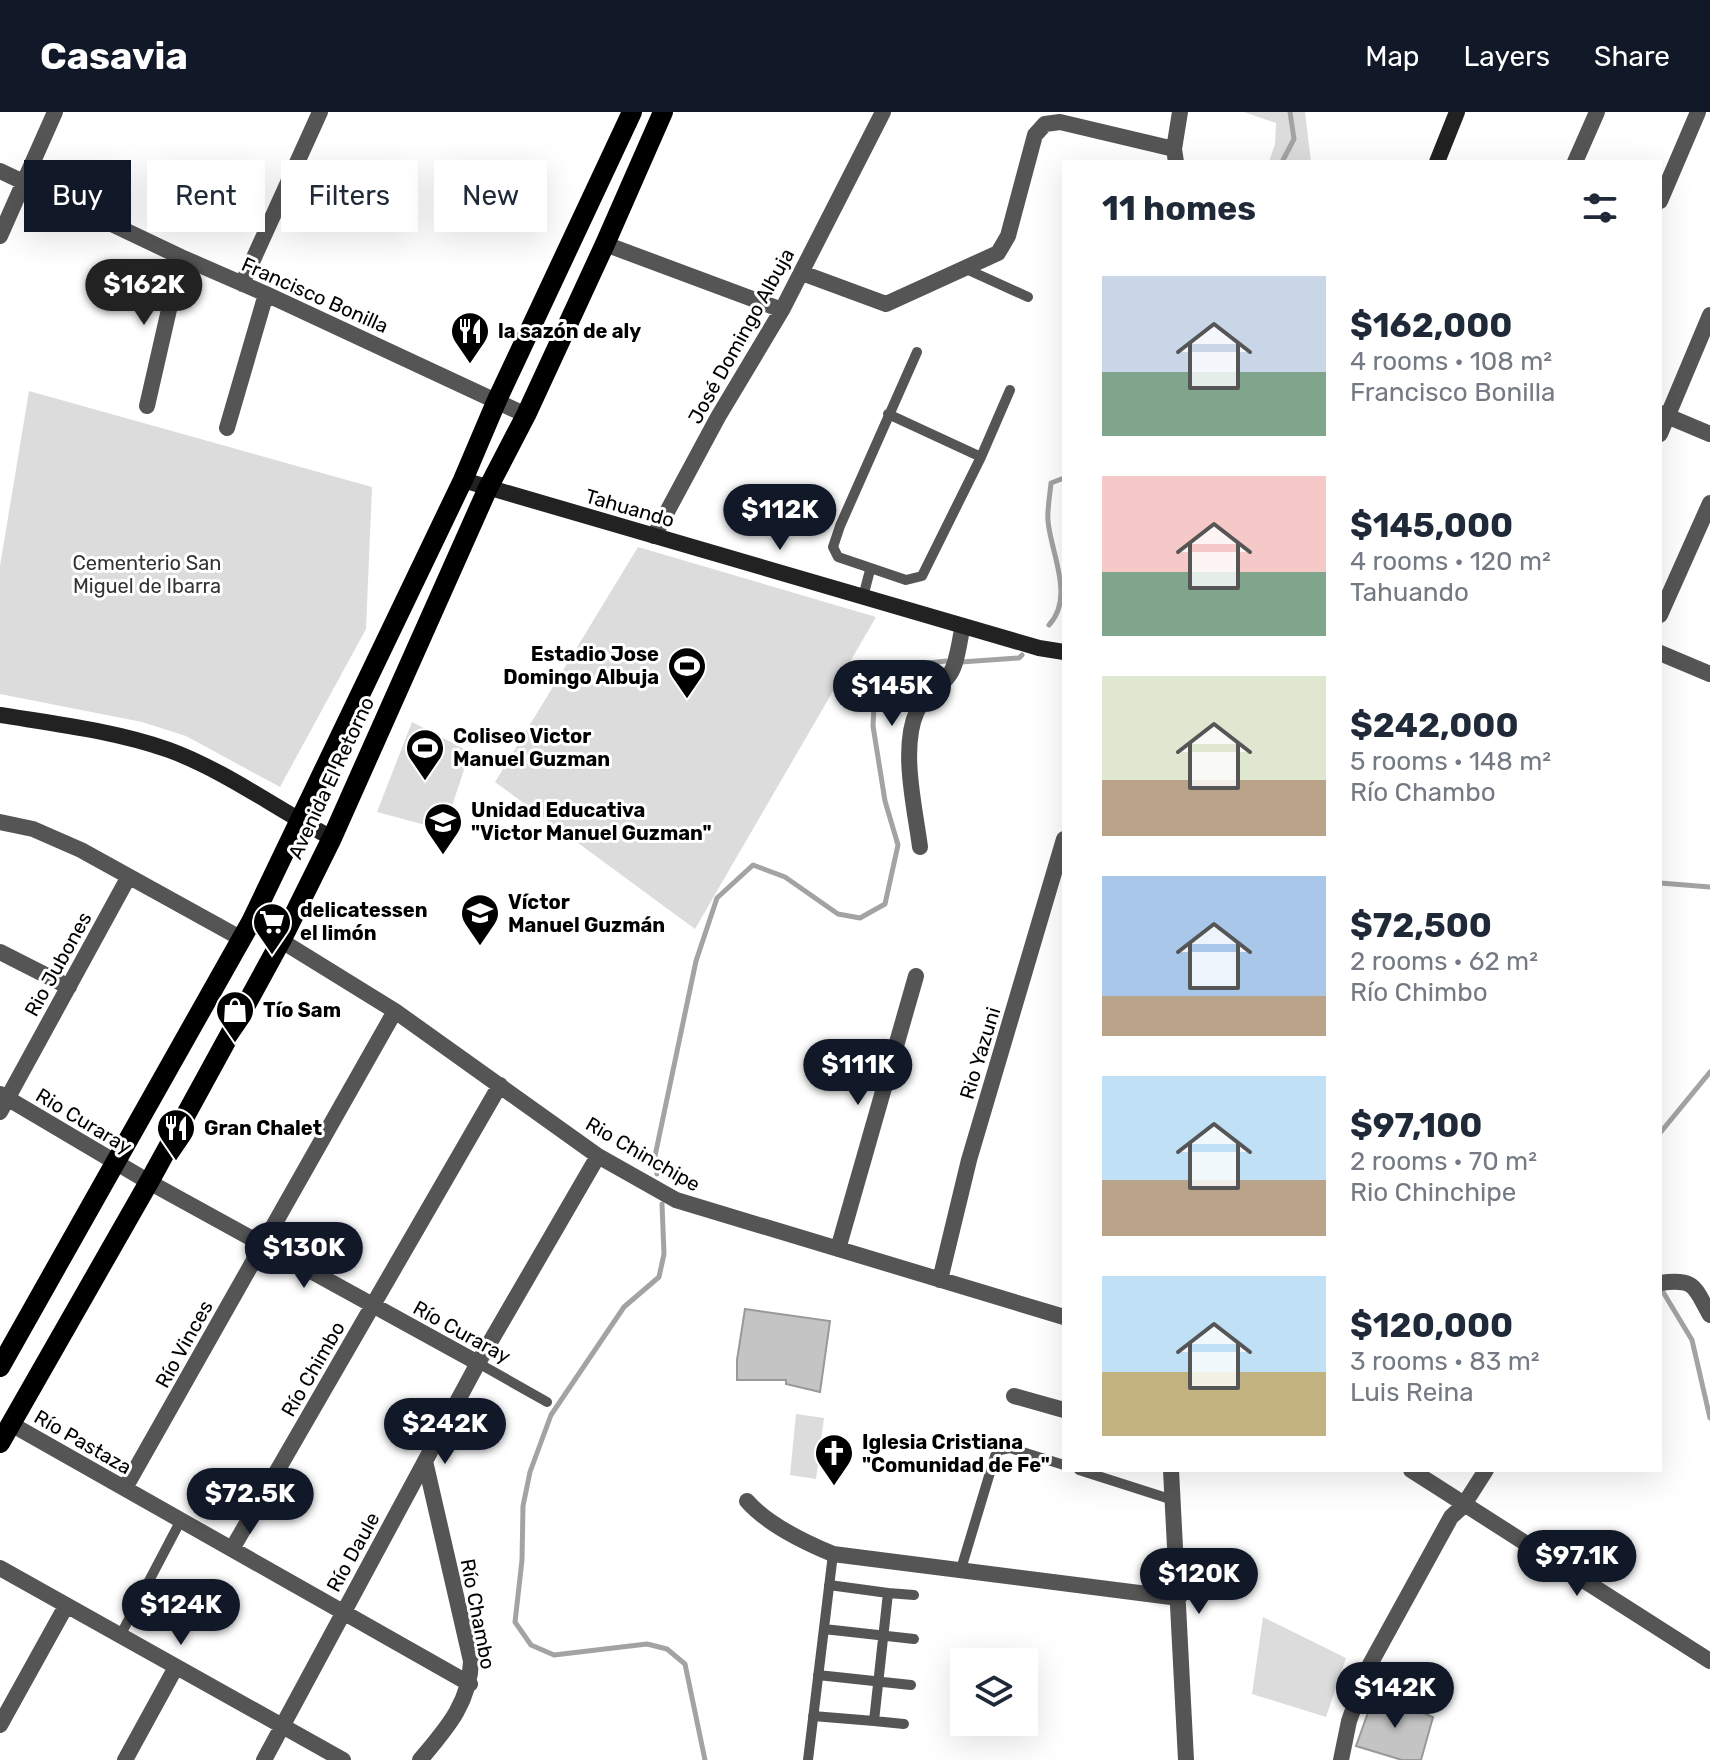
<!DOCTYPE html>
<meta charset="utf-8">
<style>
body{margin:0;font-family:Rubik,sans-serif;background:#f6f6f7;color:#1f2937;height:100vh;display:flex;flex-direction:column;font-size:30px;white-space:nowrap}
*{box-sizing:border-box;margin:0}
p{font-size:26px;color:#747a83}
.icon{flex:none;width:44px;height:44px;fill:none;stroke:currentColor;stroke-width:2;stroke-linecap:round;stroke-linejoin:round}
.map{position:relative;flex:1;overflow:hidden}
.panel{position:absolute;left:1062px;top:48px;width:600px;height:1312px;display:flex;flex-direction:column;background:#fff;border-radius:0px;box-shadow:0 8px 32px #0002}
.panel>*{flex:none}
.guide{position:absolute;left:24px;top:48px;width:760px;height:72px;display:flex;gap:16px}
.fabs{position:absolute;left:950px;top:1536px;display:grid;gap:16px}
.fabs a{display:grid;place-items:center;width:88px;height:88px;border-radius:0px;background:#fff;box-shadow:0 8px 32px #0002;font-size:40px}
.price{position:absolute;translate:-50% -68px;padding:0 18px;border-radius:28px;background:#111827;color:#fff;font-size:26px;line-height:52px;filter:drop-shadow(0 2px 4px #0008)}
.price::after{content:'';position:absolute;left:50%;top:48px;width:24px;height:18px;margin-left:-12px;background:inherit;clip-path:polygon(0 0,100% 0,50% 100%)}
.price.active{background:#222;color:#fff}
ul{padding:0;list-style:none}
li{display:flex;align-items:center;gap:24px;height:200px;padding:0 40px}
li span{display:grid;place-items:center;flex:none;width:224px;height:160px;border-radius:0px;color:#555}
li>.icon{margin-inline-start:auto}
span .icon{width:96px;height:96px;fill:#fffc;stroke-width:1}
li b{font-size:34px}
h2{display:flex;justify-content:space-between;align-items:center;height:96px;padding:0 40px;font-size:34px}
.chip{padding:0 28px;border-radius:0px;background:#fff;box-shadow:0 8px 32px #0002;font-size:28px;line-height:72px}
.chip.active{background:#111827;color:#fff}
header{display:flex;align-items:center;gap:48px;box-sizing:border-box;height:112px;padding:0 40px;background:#111827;color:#fff}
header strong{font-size:38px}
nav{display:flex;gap:44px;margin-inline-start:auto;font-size:28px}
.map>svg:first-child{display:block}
.green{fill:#dcdcdc}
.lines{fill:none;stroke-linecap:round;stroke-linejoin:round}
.stream{stroke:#a3a3a3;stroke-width:5}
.building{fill:#c4c4c4;stroke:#999;stroke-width:2}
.lane{stroke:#555;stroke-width:10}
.street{stroke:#555;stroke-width:16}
.secondary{stroke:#222;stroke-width:16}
.primary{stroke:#000;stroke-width:20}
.labels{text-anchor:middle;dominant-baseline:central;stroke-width:6;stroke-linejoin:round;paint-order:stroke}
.street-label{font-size:20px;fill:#000;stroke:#fff}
.poi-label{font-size:20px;font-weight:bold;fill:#000;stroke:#fff;text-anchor:start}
.park-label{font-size:20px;fill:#333;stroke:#fff}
</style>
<header>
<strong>Casavia</strong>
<nav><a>Map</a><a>Layers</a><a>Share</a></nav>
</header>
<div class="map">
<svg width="1710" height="1648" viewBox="0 0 1710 1648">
<rect width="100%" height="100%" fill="#fff"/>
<path class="green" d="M1244 0H1305L1311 50H1269L1275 32 1276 11Z
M29 279 372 375 366 517 280 675 186 624 142 610 0 582V454Z
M638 435 876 505 695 817 495 670Z
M412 610 470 640 444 718 377 700Z
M796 1302 824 1306 816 1367 790 1363Z
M1263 1505 1346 1546 1326 1605 1252 1582Z"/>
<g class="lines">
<path class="stream" d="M1282 50 1294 27 1290 0
M1049 513C1075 485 1051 442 1048 409 1047 397 1050 383 1051 371L1064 366
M961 550 1019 546 1022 543
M1660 771 1710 775
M1660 1021 1710 960
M657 1062 655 1044 696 849 717 786 753 753 785 765 838 802 860 806 885 792 898 733 885 689 873 614 875 576 903 554 946 549
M662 1092 664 1142 659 1165 624 1195 551 1303 530 1360 523 1394 522 1448 515 1510 531 1533 554 1543 647 1532 667 1537 685 1552 705 1648
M1663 1180 1692 1228 1710 1306"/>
</g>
<path class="building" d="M745 1197 830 1209 820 1280 786 1272V1268H737V1248Z
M1375 1581 1433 1605 1421 1648H1402L1356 1634Z"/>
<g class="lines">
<path class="lane" d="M964 156 1028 185
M917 240 840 414 833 435 838 445 906 468 922 464 981 345 1010 278
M888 302 981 345
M863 485 870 458
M478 1251 547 1290
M1079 1358 1173 1388
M961 1457 995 1344 1000 1338 1010 1336 1064 1353
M888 1481 914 1483
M824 1517 914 1527
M120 1524 181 1408
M818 1563 911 1573
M813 1604 874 1609 888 1481 829 1473
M874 1609 904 1612
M808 1648 833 1442"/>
<path class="street" d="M1176 50 1174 37 1180 0
M1575 50 1597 0
M0 59 181 145 266 182 526 303
M1660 89 1698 0
M0 124 55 0
M605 132 782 198
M802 161 886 192 998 141 1008 124 1035 23 1045 12 1060 10 1174 37
M242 172 320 0
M147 294 181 145
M1660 301 1710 322
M227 316 266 182
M1660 322 1710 203
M654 424 718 305 782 198 883 0
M1660 503 1710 391
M1660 541 1710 562
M0 710 33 717 81 738 242 827
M920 735C915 696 900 636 917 599 925 584 941 576 950 562 958 549 959 529 963 514
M251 810 395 899 598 1044 676 1088 1064 1205
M0 840 69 875
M0 982 149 1070 478 1251
M0 1000 128 766
M838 1137 916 864
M940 1168 969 1048 1064 727
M1660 1171C1696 1166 1694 1175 1710 1203
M1014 1284 1064 1298
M11 1312 470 1572
M1171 1358 1186 1648
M1411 1358 1710 1549
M125 1376 395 899
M747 1389C768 1413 804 1430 833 1442L1179 1486
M232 1437 500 973
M0 1456 343 1648
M0 1613 66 1494
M125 1648 176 1555
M264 1648 478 1251 598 1044
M420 1648C446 1617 470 1591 471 1549L425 1349
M1341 1648 1349 1609 1368 1556 1451 1405 1463 1394 1486 1358"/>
<path class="secondary" d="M1437 50 1457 0
M463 368 1039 536 1064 540
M0 603C56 612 115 619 169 638 226 659 278 698 332 726"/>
<path class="primary" d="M0 1255 251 810 463 368 497 288 632 0
M0 1331 149 1070 282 827 332 726 488 376 526 303 605 132 663 0"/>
</g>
<defs>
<symbol id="restaurant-pin" viewBox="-11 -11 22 30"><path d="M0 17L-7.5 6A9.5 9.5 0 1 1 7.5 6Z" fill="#000" stroke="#fff"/><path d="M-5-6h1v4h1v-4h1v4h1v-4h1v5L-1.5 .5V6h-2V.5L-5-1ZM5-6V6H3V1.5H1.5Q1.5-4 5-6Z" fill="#fff"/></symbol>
<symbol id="stadium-pin" viewBox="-11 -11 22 30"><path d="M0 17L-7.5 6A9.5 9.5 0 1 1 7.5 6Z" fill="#000" stroke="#fff"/><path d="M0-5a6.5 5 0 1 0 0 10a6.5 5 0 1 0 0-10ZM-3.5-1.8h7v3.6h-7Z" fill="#fff"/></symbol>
<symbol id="university-pin" viewBox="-11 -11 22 30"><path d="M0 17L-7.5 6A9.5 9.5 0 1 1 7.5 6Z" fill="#000" stroke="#fff"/><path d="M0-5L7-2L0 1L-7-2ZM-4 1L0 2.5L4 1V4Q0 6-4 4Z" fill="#fff"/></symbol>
<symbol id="school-pin" viewBox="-11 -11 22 30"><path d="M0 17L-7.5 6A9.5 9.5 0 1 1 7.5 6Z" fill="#000" stroke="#fff"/><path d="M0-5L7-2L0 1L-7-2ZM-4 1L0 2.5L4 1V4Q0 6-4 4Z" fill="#fff"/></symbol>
<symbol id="supermarket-pin" viewBox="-11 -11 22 30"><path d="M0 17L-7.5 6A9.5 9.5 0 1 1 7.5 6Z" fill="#000" stroke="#fff"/><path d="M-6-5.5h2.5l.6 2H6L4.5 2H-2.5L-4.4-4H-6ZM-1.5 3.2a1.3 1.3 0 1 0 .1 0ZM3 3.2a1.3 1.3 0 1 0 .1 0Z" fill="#fff"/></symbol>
<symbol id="shop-pin" viewBox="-11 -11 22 30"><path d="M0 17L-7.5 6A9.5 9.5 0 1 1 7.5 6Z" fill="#000" stroke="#fff"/><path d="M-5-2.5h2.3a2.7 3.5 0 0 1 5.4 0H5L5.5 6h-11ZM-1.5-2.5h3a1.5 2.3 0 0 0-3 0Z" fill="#fff"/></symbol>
<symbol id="church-pin" viewBox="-11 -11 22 30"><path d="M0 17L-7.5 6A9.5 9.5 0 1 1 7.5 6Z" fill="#000" stroke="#fff"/><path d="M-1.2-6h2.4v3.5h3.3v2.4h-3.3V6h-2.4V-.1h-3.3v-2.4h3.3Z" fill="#fff"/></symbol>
</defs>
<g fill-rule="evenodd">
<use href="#restaurant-pin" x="448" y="197" width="44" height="60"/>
<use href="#stadium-pin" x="665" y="532" width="44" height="60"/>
<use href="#stadium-pin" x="403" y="614" width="44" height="60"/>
<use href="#university-pin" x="421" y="688" width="44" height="60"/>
<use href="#school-pin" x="458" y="779" width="44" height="60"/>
<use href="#supermarket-pin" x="250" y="788" width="44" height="60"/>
<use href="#shop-pin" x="213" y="876" width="44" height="60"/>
<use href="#restaurant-pin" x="154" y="994" width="44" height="60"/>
<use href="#church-pin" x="812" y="1319" width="44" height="60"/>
</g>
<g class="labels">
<g class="street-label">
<text transform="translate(315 183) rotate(24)">Francisco Bonilla</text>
<text transform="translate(741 224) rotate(-61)">José Domingo Albuja</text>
<text transform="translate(630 396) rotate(16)">Tahuando</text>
<text transform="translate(331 666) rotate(-65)">Avenida El Retorno</text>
<text transform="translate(58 852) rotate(-61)">Rio Jubones</text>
<text transform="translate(980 941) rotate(-73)">Rio Yazuni</text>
<text transform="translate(84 1009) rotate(31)">Rio Curaray</text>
<text transform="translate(643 1042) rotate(30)">Rio Chinchipe</text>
<text transform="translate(462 1220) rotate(29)">Río Curaray</text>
<text transform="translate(184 1232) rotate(-61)">Río Vinces</text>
<text transform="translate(313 1257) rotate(-60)">Río Chimbo</text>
<text transform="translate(83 1330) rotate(30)">Río Pastaza</text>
<text transform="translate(353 1440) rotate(-61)">Río Daule</text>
<text transform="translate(478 1502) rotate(79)">Río Chambo</text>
</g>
<g class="poi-label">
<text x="498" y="219">la sazón de aly</text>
<text x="659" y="542" text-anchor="end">Estadio Jose<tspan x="659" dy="23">Domingo Albuja</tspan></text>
<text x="453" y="624">Coliseo Victor<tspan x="453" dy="23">Manuel Guzman</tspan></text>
<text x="471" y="698">Unidad Educativa<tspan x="471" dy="23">"Victor Manuel Guzman"</tspan></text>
<text x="508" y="790">Víctor<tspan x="508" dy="23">Manuel Guzmán</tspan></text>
<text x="300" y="798">delicatessen<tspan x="300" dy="23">el limón</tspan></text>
<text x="263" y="898">Tío Sam</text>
<text x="204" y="1016">Gran Chalet</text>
<text x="862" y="1330">Iglesia Cristiana<tspan x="862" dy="23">"Comunidad de Fe"</tspan></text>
</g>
<g class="park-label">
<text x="147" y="451">Cementerio San<tspan x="147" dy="23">Miguel de Ibarra</tspan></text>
</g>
</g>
</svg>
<div class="fabs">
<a><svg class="icon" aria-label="layers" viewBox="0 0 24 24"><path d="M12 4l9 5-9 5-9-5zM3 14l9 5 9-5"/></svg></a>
</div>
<b class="price active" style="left:144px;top:215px">$162K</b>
<b class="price" style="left:780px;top:440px">$112K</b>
<b class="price" style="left:892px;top:616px">$145K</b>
<b class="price" style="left:858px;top:995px">$111K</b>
<b class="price" style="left:304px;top:1178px">$130K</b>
<b class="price" style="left:445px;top:1354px">$242K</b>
<b class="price" style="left:250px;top:1424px">$72.5K</b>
<b class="price" style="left:1577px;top:1486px">$97.1K</b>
<b class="price" style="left:1199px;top:1504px">$120K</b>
<b class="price" style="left:181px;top:1535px">$124K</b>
<b class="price" style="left:1395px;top:1618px">$142K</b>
<div class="guide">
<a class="chip active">Buy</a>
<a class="chip">Rent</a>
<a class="chip">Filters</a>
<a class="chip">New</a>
</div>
<section class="panel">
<h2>11 homes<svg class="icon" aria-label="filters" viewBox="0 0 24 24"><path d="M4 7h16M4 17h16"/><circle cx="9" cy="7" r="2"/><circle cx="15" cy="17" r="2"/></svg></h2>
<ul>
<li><span style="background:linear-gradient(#c9d6e8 60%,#7fa58c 0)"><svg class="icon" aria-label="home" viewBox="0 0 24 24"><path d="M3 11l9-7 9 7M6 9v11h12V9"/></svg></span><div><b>$162,000</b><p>4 rooms · 108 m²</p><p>Francisco Bonilla</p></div></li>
<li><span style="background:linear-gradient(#f6c9c9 60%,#7fa58c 0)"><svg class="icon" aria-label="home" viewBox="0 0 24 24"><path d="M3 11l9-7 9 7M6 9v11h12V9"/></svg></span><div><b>$145,000</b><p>4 rooms · 120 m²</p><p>Tahuando</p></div></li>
<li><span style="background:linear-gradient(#dfe7d0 65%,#b9a48a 0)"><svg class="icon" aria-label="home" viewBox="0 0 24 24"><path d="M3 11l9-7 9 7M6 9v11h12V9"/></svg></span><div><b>$242,000</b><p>5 rooms · 148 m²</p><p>Río Chambo</p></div></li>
<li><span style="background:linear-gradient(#a9c7e8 75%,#b9a48a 0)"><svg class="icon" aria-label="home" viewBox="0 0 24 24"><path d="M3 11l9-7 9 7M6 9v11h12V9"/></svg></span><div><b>$72,500</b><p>2 rooms · 62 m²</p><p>Río Chimbo</p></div></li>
<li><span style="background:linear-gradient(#bfe0f5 65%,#b9a48a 0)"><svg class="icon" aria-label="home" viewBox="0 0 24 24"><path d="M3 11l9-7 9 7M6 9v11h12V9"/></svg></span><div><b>$97,100</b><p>2 rooms · 70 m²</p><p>Rio Chinchipe</p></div></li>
<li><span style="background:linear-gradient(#bfe0f5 60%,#c2b280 0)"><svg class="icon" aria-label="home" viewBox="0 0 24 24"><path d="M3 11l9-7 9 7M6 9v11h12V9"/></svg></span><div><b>$120,000</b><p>3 rooms · 83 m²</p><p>Luis Reina</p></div></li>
</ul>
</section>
</div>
